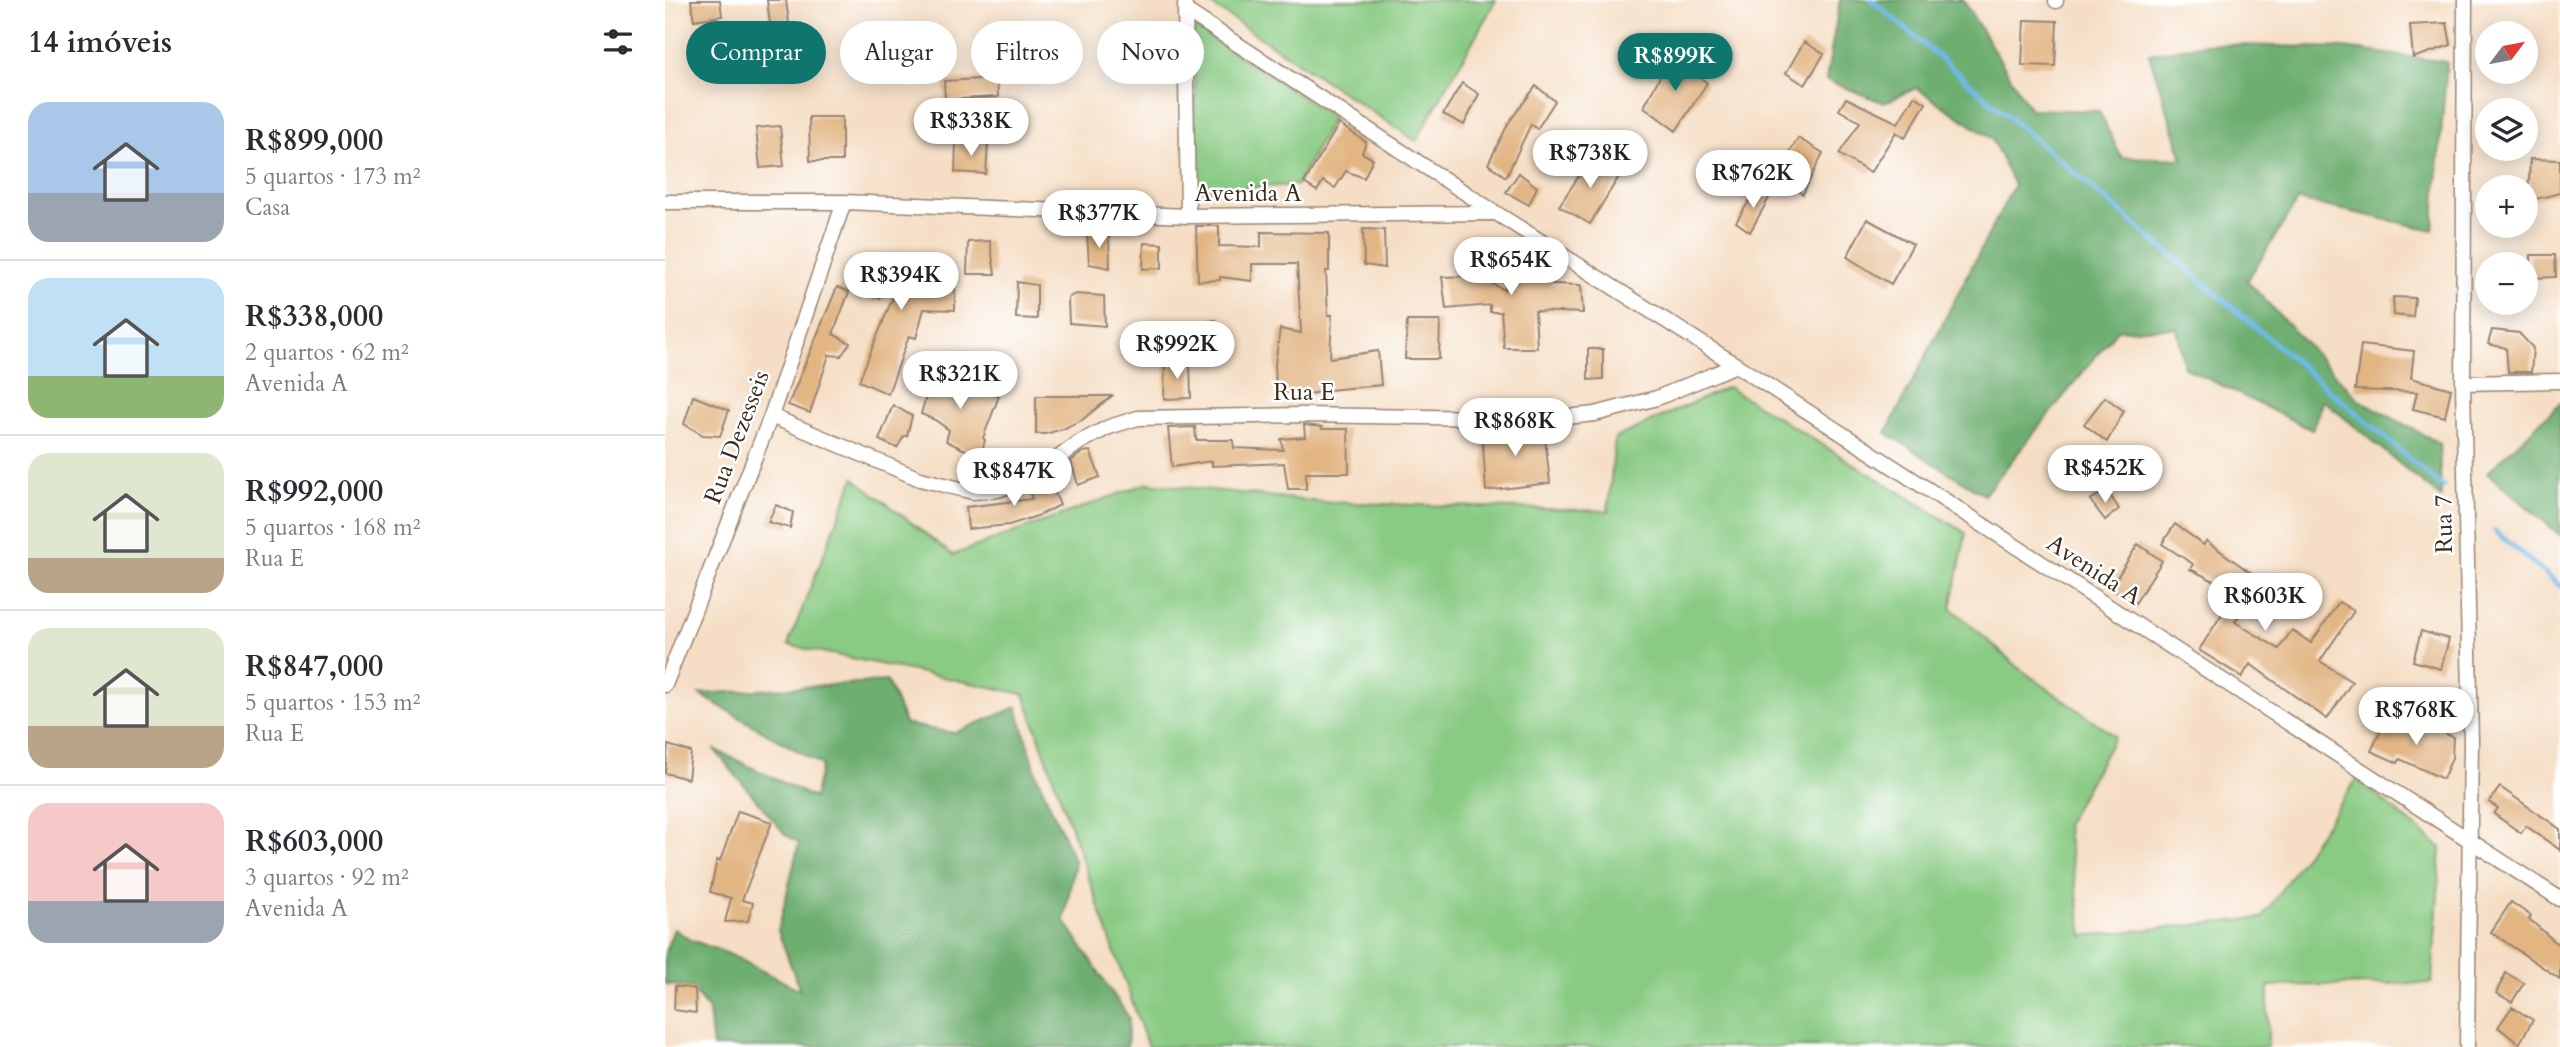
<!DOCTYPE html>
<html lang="pt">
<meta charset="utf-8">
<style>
body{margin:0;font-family:Cardo,serif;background:#f7f7f7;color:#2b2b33;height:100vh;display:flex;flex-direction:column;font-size:26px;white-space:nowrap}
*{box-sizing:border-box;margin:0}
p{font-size:23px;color:#7c7c81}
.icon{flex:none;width:38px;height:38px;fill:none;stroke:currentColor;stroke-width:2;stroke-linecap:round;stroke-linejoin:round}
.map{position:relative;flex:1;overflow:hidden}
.details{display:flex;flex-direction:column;background:#fff;width:665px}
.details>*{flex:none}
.hud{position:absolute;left:21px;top:21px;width:665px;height:63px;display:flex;gap:14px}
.needle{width:46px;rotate:58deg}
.buttons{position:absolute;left:1810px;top:21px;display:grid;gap:14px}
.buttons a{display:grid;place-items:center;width:63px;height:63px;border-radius:50%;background:#fff;box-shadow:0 4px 18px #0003;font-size:35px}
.price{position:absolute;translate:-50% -60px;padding:0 16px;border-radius:24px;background:#fff;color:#222;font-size:23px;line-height:46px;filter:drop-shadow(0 2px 4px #0008)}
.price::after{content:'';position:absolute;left:50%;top:42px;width:21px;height:16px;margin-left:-10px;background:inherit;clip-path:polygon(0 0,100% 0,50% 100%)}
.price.active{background:#0f766e;color:#fff}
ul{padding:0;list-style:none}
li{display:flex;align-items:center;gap:21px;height:175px;padding:0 28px}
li+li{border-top:2px solid #e1e1e2}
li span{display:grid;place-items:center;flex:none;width:196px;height:140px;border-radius:21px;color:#555}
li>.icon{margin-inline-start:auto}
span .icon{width:84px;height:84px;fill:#fffc;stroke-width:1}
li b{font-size:30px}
h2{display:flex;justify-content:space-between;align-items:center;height:84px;padding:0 28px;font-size:30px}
.pill{padding:0 24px;border-radius:32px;background:#fff;box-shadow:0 4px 18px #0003;font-size:24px;line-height:63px}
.pill.active{background:#0f766e;color:#fff}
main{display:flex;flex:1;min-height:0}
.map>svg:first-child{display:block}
.green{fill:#89cb83;stroke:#627a50;stroke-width:2}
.forest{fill:#6eaf71;stroke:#546c48;stroke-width:2}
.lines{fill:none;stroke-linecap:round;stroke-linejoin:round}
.stream{stroke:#6fb9e7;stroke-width:5}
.building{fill:#e2b583}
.minor-casing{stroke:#988472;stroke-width:17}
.minor{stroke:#fff;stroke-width:14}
.labels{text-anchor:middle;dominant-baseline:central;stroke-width:5;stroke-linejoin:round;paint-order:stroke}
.street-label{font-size:24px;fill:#3b2a1e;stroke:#fff}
</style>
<main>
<section class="details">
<h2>14 imóveis<svg class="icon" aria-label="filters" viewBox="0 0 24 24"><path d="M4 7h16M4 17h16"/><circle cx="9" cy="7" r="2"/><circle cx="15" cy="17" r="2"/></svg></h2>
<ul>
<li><span style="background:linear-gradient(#a9c7e8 65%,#9aa5b1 0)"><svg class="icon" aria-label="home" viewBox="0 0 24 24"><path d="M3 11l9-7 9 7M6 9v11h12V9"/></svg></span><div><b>R$899,000</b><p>5 quartos · 173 m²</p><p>Casa</p></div></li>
<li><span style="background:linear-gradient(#bfe0f5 70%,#8fb573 0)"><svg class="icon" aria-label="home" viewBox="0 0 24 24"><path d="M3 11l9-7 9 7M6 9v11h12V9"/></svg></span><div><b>R$338,000</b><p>2 quartos · 62 m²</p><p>Avenida A</p></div></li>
<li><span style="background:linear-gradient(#dfe7d0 75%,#b9a48a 0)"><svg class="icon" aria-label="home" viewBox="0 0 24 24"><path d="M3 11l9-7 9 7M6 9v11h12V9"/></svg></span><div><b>R$992,000</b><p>5 quartos · 168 m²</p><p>Rua E</p></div></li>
<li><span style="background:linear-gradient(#dfe7d0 70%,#b9a48a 0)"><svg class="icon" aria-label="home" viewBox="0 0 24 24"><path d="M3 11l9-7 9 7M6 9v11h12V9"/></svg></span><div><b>R$847,000</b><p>5 quartos · 153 m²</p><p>Rua E</p></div></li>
<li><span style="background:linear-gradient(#f6c9c9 70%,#9aa5b1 0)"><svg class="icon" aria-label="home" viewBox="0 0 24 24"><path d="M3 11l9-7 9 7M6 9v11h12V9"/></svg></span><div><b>R$603,000</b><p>3 quartos · 92 m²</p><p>Avenida A</p></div></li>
</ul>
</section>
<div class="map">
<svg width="1895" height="1047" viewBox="0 0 1895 1047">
<rect width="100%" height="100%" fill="#fff"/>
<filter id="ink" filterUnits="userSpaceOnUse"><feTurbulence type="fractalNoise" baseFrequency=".0143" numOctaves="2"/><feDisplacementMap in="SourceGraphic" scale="14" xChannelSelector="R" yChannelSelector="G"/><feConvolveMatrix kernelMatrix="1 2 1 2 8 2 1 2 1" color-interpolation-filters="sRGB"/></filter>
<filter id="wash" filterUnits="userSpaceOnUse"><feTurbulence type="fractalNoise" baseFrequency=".00686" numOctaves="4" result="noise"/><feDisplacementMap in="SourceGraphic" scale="28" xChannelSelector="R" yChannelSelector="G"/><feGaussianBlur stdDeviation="1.57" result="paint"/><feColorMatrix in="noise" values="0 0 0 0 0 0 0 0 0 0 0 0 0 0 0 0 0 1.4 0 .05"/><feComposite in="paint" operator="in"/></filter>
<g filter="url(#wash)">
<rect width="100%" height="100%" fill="#f5dec5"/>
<path class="green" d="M539 0H831L751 141Z
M529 27 668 117 632 185 531 190Z
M1063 387 1301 533 1286 608 1355 669 1450 736 1401 824 1418 936 1597 918 1692 779 1776 848 1767 983 1603 986V1047H483L359 694 123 645 189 478 288 555 483 483 657 502 943 511 950 438Z"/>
<path class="forest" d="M1175 0H1298L1365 109 1434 111 1456 157 1518 159 1484 54 1541 44 1679 48 1782 62 1768 230 1633 200 1582 281 1694 400 1774 443 1776 498 1658 400 1647 430 1519 367 1512 328 1452 330 1319 495 1221 433 1349 185 1327 139 1251 88 1219 103 1161 80Z
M1895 403V535L1822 473Z
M222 681 240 724 289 733 352 707 372 776 410 862 399 920 464 1018 462 1047H48L44 1010 26 988 0 984V952L9 929 26 940 64 954 135 990 113 931 134 843 120 834 49 749 149 798 157 765 34 694Z"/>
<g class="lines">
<path class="stream" d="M1207 0 1778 487
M1830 531 1895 586"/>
</g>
<g id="blocks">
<path class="building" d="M26 0H55L57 16 29 20Z
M102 0H121L128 54 109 56Z
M1359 20 1392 21 1390 66 1357 65Z
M1782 23 1786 45 1748 58 1745 25Z
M1139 42 1159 54 1140 85 1121 73Z
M1006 55 1042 83 1011 131 979 107Z
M332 78 333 97 280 100 279 81Z
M797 83 814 94 799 125 778 114Z
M871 86 890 101 872 129 866 124 841 177 823 164 844 122Z
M1249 96 1261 103 1240 138 1231 132 1205 173 1174 154 1195 122 1174 110 1181 98 1233 123Z
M144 117H177V161H145Z
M674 124 701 142 697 153 708 159 699 178 681 171 670 188 658 181 652 191 639 183Z
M115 126 119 166 95 168 91 128Z
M1133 138 1158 153 1138 194 1110 177Z
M291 142 323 144 321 174 290 172Z
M927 156 956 173 925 224 894 206Z
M1865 159 1895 160V193L1863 201Z
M854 173 872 187 864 205 841 192Z
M1093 187 1104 198 1085 232 1071 222Z
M1202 219 1248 244 1226 284 1182 257Z
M531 226H554V246L596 247V232L664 233V271H661L663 315H667L665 358 713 351 716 385 664 390 640 395 639 390 611 394 610 364 615 329 636 333 632 264H587V281L555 277V280L533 281Z
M698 229 719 230 720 268 699 265Z
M422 233 444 234 445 268 424 264Z
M325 241 330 274H302L303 242Z
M479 243 497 244V268L478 269Z
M831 245 836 267 828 284 839 290 852 270 887 278V284L916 285 918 313 870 311 872 348H839L836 312H825V305L781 309 777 277 810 276 812 246Z
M1866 255H1890L1891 277 1866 278Z
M203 256 245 264 244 267 290 273V310L259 309 251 338 244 336 223 394 194 381 234 282 228 279 215 298 194 295Z
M352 282 372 285V319L351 318Z
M172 287 184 292 168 334 185 343 176 356 164 355 145 413 123 405Z
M410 294 439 296 440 326 404 323 403 298Z
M1728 297 1750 298 1748 317 1729 315Z
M551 320 554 346H534L532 323Z
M742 321H775L774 359H740Z
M1827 330 1854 333 1868 348 1866 372H1843L1841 348 1823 344Z
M1696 345 1749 351 1746 378 1786 389 1780 417 1748 409 1752 392 1690 390Z
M923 349H938V379L923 380Z
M500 363H525L526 398 499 399Z
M268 372 334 396 318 438 320 440 315 457 281 441 284 430 270 420 256 414Z
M28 396 64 410 55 436 38 435 19 424Z
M371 396H447L417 420 398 429 380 434H371Z
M1440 397 1459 411 1442 442 1419 424Z
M228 405 247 416 242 436H239L232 448 214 440Z
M639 425 657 427V429H683L684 473H641V489H623L619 463 547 466V461L507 467 503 428 530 427 531 440H568L569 448 618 450 616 439 640 437Z
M817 428 879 429 885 483 821 491Z
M425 451 435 477 413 485 406 461 418 452Z
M383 477 395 505 375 515 344 525 303 529 301 507 367 499 363 488Z
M1442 490 1454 509 1440 520 1425 500Z
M111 505 128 512 125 528 103 522Z
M1510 524 1539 545 1541 541 1596 580 1570 622 1614 649 1627 630 1646 643 1674 602 1689 611 1655 661 1687 682 1662 719 1585 664 1577 677 1534 650 1571 592 1525 569 1528 564 1497 544Z
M1473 544 1497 561 1469 605 1446 587Z
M1756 631 1784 639 1776 669 1748 661Z
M1722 718 1755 734 1759 724 1788 737 1787 758 1778 779 1735 759 1733 763 1706 751Z
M3 745 26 752 23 779 0 773Z
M1835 787 1895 829V850L1861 826 1856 833 1829 814 1833 808 1824 802Z
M73 811 107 822 77 900 88 903 83 921 60 922 66 898 45 892 52 860 55 861Z
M1846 902 1866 916 1864 919 1895 946V979L1826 932Z
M1841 973 1859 983 1847 1002 1831 993Z
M10 986 30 989 31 1013 9 1010Z
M1847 1007 1868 1020 1854 1044 1833 1027Z"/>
</g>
</g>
<g filter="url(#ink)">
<use href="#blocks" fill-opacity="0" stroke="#988472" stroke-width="2"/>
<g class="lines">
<defs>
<path id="minor" d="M1800 0 1798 383 1806 741 1802 1047
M1391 1V0
M520 5 523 216
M520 10 831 213 1071 365 1895 899
M0 202H179L523 216 829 213
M1798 383 1895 381
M106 416 255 479 308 492 333 490 350 484 375 471 415 442 444 427 473 418 637 415 882 419 930 414 992 398 1071 365
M0 685 106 416 179 202"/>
</defs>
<use href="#minor" class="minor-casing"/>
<use href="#minor" class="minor"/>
</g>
</g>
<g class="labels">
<g class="street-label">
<text x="583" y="193">Avenida A</text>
<text x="639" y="392">Rua E</text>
<text transform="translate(72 437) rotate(-69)">Rua Dezesseis</text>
<text transform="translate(1779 524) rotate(-91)">Rua 7</text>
<text transform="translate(1429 570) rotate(33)">Avenida A</text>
</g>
</g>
</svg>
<div class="buttons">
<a><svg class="needle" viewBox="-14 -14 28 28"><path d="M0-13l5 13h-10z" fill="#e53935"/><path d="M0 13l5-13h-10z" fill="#7c7c81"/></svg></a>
<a><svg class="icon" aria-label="layers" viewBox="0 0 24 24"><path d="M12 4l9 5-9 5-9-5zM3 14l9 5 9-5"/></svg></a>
<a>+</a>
<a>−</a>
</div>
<b class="price active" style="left:1010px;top:93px">R$899K</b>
<b class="price" style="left:306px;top:158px">R$338K</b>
<b class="price" style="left:925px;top:190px">R$738K</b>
<b class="price" style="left:1088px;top:210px">R$762K</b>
<b class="price" style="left:434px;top:250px">R$377K</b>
<b class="price" style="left:846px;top:297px">R$654K</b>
<b class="price" style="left:236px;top:312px">R$394K</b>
<b class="price" style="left:512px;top:381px">R$992K</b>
<b class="price" style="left:295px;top:411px">R$321K</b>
<b class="price" style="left:850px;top:458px">R$868K</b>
<b class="price" style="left:1440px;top:505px">R$452K</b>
<b class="price" style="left:349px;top:508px">R$847K</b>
<b class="price" style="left:1600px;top:633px">R$603K</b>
<b class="price" style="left:1751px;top:747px">R$768K</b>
<div class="hud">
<a class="pill active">Comprar</a>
<a class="pill">Alugar</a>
<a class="pill">Filtros</a>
<a class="pill">Novo</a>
</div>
</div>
</main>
